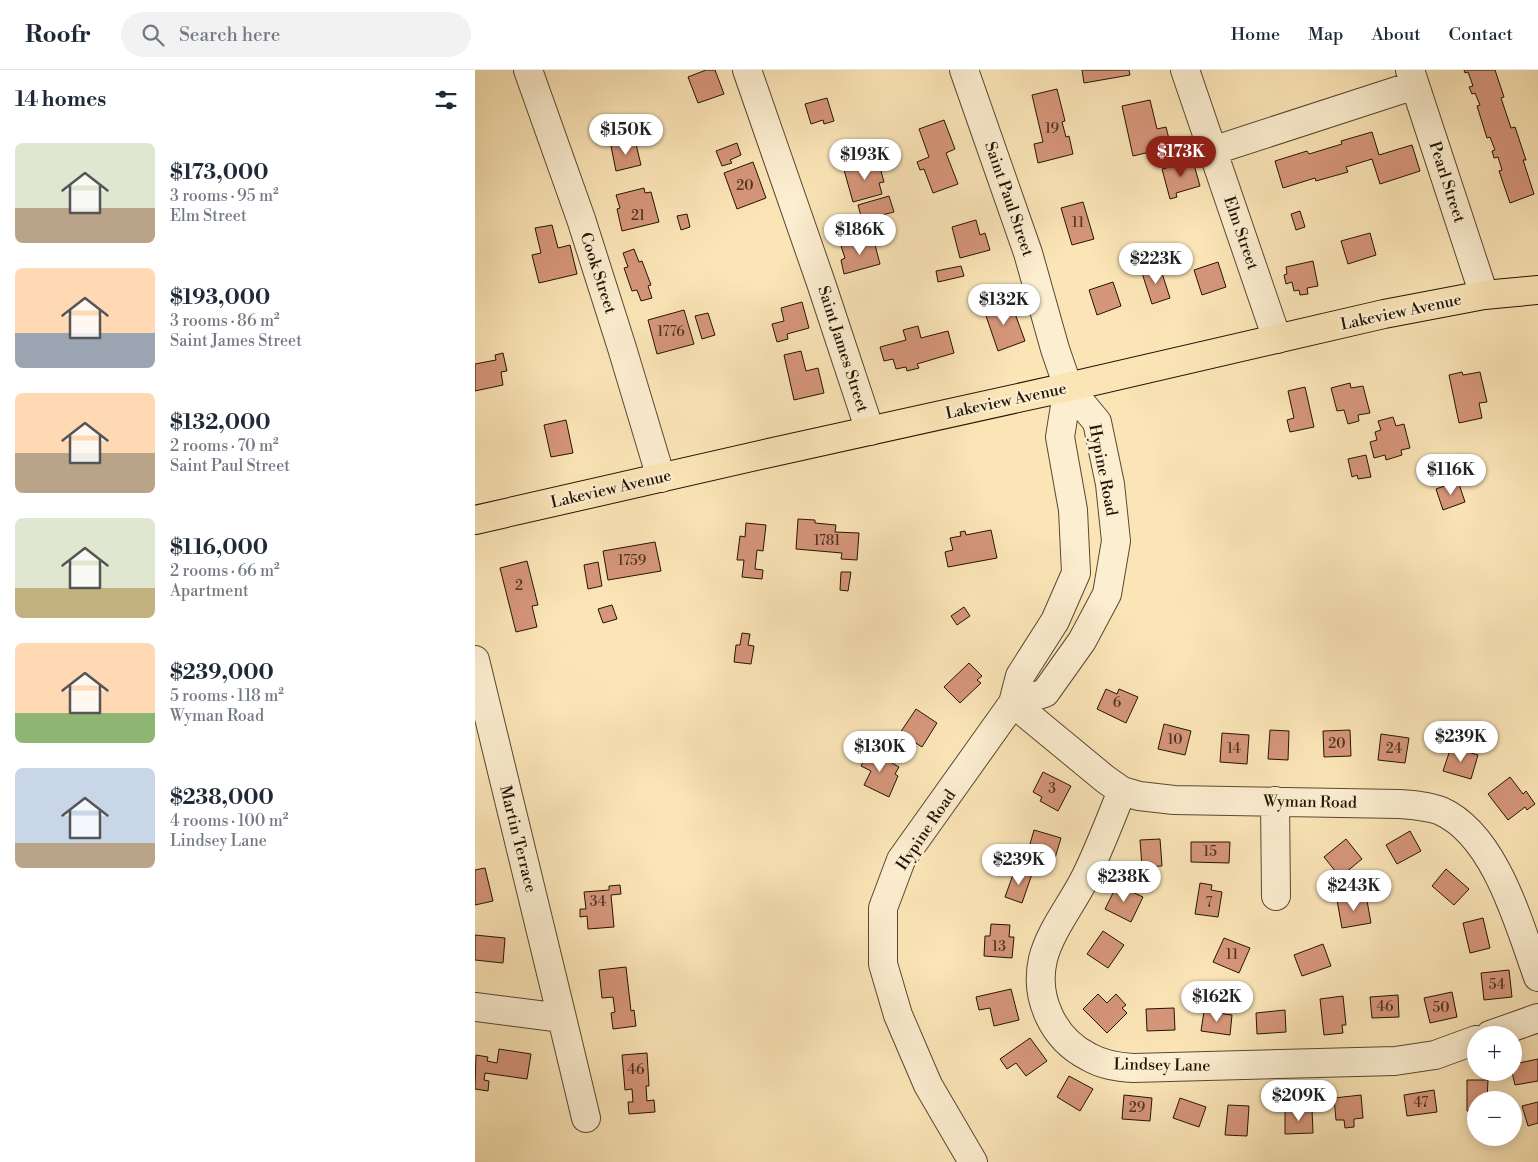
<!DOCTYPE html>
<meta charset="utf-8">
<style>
body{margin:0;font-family:"Libre Bodoni",serif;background:#f2f2f3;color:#1f2937;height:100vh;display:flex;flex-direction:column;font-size:19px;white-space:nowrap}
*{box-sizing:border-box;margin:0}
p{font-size:16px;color:#747a83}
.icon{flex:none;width:28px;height:28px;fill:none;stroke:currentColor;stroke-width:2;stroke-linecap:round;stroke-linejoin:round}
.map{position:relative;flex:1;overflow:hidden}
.drawer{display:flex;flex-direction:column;background:#fff;width:475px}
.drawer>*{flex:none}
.fabs{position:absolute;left:992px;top:956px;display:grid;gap:10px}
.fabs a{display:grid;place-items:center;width:55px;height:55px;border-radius:50%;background:#fff;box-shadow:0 2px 12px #0003;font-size:25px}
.price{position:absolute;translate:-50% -42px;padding:0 11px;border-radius:18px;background:#fff;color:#222;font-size:16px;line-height:32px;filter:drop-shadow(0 1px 2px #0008)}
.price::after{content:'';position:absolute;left:50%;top:30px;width:15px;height:11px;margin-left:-8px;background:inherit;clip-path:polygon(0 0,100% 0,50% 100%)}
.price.active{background:#8f2418;color:#fff}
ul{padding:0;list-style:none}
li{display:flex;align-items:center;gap:15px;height:125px;padding:0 15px}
li span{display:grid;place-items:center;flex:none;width:140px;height:100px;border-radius:8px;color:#555}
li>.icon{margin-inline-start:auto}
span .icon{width:60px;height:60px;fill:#fffc;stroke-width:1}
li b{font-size:21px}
h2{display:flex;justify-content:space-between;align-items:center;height:60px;padding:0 15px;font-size:21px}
header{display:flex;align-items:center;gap:30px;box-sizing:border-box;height:70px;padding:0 25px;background:#fff;border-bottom:1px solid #e0e1e3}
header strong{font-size:24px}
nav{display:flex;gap:28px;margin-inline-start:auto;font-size:18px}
.search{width:350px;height:45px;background:#f2f2f3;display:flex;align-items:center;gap:12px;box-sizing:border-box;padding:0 18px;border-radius:28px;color:#747a83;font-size:19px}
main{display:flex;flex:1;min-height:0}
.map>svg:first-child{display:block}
.building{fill:#d6967a;stroke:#221404}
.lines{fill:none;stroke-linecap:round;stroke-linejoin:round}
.minor-casing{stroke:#584831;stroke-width:30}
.major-casing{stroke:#221404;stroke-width:30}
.minor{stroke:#fceed0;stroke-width:28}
.major{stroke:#fbe5b7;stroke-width:28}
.labels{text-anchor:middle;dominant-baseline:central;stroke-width:4.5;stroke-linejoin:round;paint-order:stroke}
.number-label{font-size:14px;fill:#4f3422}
.street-label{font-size:16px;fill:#221404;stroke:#fceed0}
</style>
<header>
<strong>Roofr</strong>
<div class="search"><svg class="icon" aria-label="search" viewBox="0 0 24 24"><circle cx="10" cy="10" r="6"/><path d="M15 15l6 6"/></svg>Search here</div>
<nav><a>Home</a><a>Map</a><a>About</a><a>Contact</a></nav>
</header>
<main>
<section class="drawer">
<h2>14 homes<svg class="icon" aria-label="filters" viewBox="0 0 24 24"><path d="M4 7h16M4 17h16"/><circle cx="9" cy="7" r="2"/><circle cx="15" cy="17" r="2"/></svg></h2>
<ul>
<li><span style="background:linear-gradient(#dfe7d0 65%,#b9a48a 0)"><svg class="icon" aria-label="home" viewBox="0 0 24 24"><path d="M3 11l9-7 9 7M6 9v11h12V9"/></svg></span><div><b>$173,000</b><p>3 rooms · 95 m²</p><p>Elm Street</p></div></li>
<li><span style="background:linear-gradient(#ffd9b3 65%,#9aa5b1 0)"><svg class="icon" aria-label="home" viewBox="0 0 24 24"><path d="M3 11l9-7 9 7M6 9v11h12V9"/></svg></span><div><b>$193,000</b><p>3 rooms · 86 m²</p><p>Saint James Street</p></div></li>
<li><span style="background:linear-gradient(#ffd9b3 60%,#b9a48a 0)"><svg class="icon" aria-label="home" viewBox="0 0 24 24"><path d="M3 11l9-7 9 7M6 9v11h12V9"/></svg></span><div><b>$132,000</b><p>2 rooms · 70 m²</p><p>Saint Paul Street</p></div></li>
<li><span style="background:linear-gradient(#dfe7d0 70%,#c2b280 0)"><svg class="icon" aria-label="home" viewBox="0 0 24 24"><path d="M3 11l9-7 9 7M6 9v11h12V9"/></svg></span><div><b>$116,000</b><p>2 rooms · 66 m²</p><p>Apartment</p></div></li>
<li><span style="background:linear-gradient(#ffd9b3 70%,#8fb573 0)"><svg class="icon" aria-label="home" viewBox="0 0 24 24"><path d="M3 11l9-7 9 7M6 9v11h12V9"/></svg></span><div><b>$239,000</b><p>5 rooms · 118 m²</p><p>Wyman Road</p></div></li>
<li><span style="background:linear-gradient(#c9d6e8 75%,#b9a48a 0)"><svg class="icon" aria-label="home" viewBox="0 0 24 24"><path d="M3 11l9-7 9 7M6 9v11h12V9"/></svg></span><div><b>$238,000</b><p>4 rooms · 100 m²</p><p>Lindsey Lane</p></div></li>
</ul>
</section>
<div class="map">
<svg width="1063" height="1092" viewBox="0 0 1063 1092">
<rect width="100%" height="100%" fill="#fbe5b7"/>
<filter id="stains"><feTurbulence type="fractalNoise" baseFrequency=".004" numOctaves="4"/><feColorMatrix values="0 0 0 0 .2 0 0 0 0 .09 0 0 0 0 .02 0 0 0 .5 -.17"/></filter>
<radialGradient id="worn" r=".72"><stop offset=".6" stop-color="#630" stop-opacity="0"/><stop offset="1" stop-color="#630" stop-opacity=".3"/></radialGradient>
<path class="building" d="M231 0H240L249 24 223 33 213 7Z
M607 0H654L655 5 609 13Z
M989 0H1020L1029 27 1026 28 1036 58 1040 57 1051 90H1048L1059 124 1035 133 1024 101 1027 100 1023 87 1019 88 1017 81 1020 80 1015 67 1012 68 1002 36 1005 35 1000 23 997 24 994 17 998 16 993 2 990 3Z
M582 19 590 51 587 52 591 67 594 66 598 84 563 93 559 74 568 72 557 25Z
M352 28 359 51 349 54 348 50 336 54 330 34Z
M675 30 682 59 691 57 696 77 658 86 647 36Z
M469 50 480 79 471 83 483 114 458 123 449 99 445 100 442 92 454 87 444 59Z
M897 62 904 85 937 75 945 101 905 114 897 89 871 97 873 102 841 111 840 108 808 118 800 91 832 81 834 84 867 74 866 71Z
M160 70 166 95 141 101 136 76Z
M262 73 266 85 255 90 257 93 247 96 241 81Z
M403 90 409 112 404 113 407 124 378 132 369 100Z
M718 91 725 116 701 123 702 127 695 129 687 99Z
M278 92 291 128 262 139 249 103Z
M169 118 170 123 176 122 184 152 147 161 142 139 145 138 141 125Z
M414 126 419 142 387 150 383 135Z
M608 132 619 169 597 175 586 138Z
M825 141 830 157 821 160 816 144Z
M212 144 215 157 206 160 202 146Z
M501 150 505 165 510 163 515 180 485 188 477 157Z
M77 155 83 178 95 175 102 204 64 213 57 185 66 183 60 158Z
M895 163 901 185 873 194 866 171Z
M398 167 405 194 369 204 366 190 370 188 366 176Z
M159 179 164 192 167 191 176 215 173 216 177 228 166 231 162 220 157 221 149 198 153 197 148 183Z
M838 191 843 216 832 218 833 224 825 225 824 220 819 221 817 212 811 214 809 205 812 204 811 197Z
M743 192 751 217 727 225 719 200Z
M486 196 489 206 463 212 461 201Z
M685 197 695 228 677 234 667 203Z
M638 212 646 236 622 245 614 220Z
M535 230 550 271 523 281 509 240Z
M327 232 334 258 312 264 313 269 302 272 297 254 309 251 306 238Z
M209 240 219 274 182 284 173 250Z
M233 243 240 265 227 269 220 246Z
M443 256 446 268 473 261 479 283 442 294 444 298 432 301 431 297 421 299 418 289 409 291 405 277 431 270 428 260Z
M326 281 331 301 343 298 349 323 319 330 309 285Z
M28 283 32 301 26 302 28 315 0 321V294L21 290 20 285Z
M987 302 988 305 1005 302 1012 332 1004 333 1007 348 984 353 974 305Z
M875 313 876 318 888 316 895 343 883 345 884 351 873 354 869 340 862 341 856 318Z
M830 317 839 357 815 362 812 350 819 348 813 321Z
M918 347 921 356 929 354 935 378 926 380 927 385 911 390 910 385 899 388 895 372 902 370 900 362 906 360 903 351Z
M91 350 98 383 76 387 69 355Z
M891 385 896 407 883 409 882 405 877 407 873 389Z
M983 411 990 432 968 440 961 419Z
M323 449 340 450V453L361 455 360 462 384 463 382 490 366 489 367 483 321 479Z
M271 453 291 455 288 481 282 480 280 499 288 500 287 509 267 507 269 490H262L265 466 270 467Z
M516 460 522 488 473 497 470 482 478 480 475 468 486 466 485 462 490 461 491 465Z
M180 472 186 501 133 510 128 481Z
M52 491 63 535 57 536 62 557 41 562 25 498Z
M123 492 127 516 113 519 109 495Z
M366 502H376L373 521 365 520Z
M137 535 142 549 128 553 123 539Z
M489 537 495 546 482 555 476 546Z
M267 563 275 564 273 575 279 576 276 594 259 592 261 575H265Z
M494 593 507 606 502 610 506 613 485 633 469 617Z
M631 619 642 624 644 619 663 627 651 653 622 639Z
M441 639 462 653 447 677 425 663Z
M689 654 716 661 710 685 683 679Z
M795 660 814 661 813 690 793 689Z
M875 660 876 686 849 687 848 661Z
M747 663 774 665 772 694 745 692Z
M906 664 934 668 930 693 903 690Z
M976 677 1003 685 996 709 968 701Z
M395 679 418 690 417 693 424 697 420 704 423 706 414 727 389 715 396 701 386 696Z
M568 702 596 716 583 741 565 731 567 727 558 722Z
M1035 707 1048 724 1051 721 1060 734 1052 740 1050 737 1033 750 1013 724Z
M559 760 586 768 580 788 553 781Z
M935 761 946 781 922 794 911 775Z
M685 769 687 796 667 797 665 770Z
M871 769 887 789 865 807 849 787Z
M716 772H755L754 793 716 792Z
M10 798 18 831 0 835V800Z
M540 799 557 804 547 833 530 827Z
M971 799 994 819 979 835 957 816Z
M725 813 737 815 736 820 747 822 743 847 720 844Z
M145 815 146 824 136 825 139 857 113 859 112 846 105 847V839H111L109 822 134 820V816Z
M642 815 668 827 656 852 630 839Z
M891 825 896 853 867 858 862 830Z
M1008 848 1015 878 995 883 988 853Z
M516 854 535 855 534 867H539L537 888 509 886 510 866H515Z
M628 861 649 875 633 898 612 884Z
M0 865 30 868 28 893 0 890Z
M749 868 775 878 764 903 738 892Z
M848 874 856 896 827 906 819 885Z
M151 897 156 941 159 940 161 956 138 959 136 943 140 942 138 927 127 928 124 900Z
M1034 900 1037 927 1009 930 1006 903Z
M536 919 544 950 519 956 515 938 504 940 501 927Z
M977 922 982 947 955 953 949 928Z
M623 924 632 933 641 924 651 935 647 938 652 943 632 963 608 939Z
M923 925 924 947 897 948 895 927Z
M868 926 871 955H867L868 963 849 965 845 929Z
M699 938 700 960 672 961 671 939Z
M810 940 811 962 782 964 781 943Z
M729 941 757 945 755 965 726 961Z
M555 968 572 991 551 1006 541 993 532 999 525 989Z
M24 979 56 984 52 1009 10 1003 9 1010 14 1011 13 1021 0 1019 1 985 13 987 12 991 22 993Z
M172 983 174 1016H171L172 1031 179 1030 180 1042 154 1044 153 1032H158L157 1019 150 1020 147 985Z
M1063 989V1011L1040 1015 1037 1002H1039V994Z
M594 1006 618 1019 605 1041 582 1027Z
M992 1010H1013L1012 1030H1001V1041H992Z
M959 1020 962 1042 932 1046 929 1025Z
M649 1025 677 1028 675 1051 647 1049Z
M886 1025 888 1048 879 1049V1057L870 1058 869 1050H861L859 1028Z
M705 1028 731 1037 724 1057 698 1048Z
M1063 1032V1053L1053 1056 1047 1036Z
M753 1035 774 1036 772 1066 750 1065Z
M837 1039 838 1063 810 1064V1040Z"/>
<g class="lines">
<defs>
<path id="minor" d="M53 0 106 149 147 278 186 408
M272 0 346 213 395 361
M489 0 553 183 580 279 593 317 622 352 635 414 641 471 632 524 607 571 570 623 538 633
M710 0 802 269
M935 0 1009 225
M737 81 940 15
M0 590 87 948 0 937
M538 633 630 709 647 721 664 726 699 730 924 734C938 735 953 736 966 741 1021 766 1044 855 1063 907
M647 721C635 750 624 780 610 808 597 834 575 861 568 889 559 928 578 969 614 987 628 995 642 997 658 998L920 991 960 985 1001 970
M800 731 801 826
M87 948 111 1048
M1015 965 1063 948
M498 1092 453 1015 423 945 408 894V838L426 790 538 633 545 606 580 551 601 503 598 440 585 367 593 317"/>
<path id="major" d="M0 450 294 383 593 317 909 244 1009 225 1063 220"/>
</defs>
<use href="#minor" class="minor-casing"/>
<use href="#major" class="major-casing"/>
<use href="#minor" class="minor"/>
<use href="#major" class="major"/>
</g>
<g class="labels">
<g class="number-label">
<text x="577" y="59">19</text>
<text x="270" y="116">20</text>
<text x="163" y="146">21</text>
<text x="603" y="153">11</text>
<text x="196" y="262">1776</text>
<text x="352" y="471">1781</text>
<text x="157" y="491">1759</text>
<text x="44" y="516">2</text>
<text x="642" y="633">6</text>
<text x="700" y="670">10</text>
<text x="862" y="674">20</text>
<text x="759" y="679">14</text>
<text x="919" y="679">24</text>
<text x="577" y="719">3</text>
<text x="735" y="782">15</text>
<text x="123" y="832">34</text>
<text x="734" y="833">7</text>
<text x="524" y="877">13</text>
<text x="757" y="885">11</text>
<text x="1022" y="915">54</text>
<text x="910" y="937">46</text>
<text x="966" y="938">50</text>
<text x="161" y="1000">46</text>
<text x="946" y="1033">47</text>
<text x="662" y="1038">29</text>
</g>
<g class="street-label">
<text transform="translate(972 112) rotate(72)">Pearl Street</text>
<text transform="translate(534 129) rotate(71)">Saint Paul Street</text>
<text transform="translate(766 163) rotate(71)">Elm Street</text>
<text transform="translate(123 203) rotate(72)">Cook Street</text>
<text transform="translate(926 242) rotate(-12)">Lakeview Avenue</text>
<text transform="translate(368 279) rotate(72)">Saint James Street</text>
<text transform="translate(531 331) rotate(-12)">Lakeview Avenue</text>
<text transform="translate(628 400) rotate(79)">Hypine Road</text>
<text transform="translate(136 419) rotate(-13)">Lakeview Avenue</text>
<text transform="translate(835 732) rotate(1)">Wyman Road</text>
<text transform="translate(451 760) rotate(-56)">Hypine Road</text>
<text transform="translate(43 769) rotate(76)">Martin Terrace</text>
<text transform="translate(687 995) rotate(1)">Lindsey Lane</text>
</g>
</g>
<rect width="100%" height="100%" filter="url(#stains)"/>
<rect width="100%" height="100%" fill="url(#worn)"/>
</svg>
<div class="fabs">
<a>+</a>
<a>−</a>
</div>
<b class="price" style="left:151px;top:86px">$150K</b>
<b class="price active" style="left:706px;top:108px">$173K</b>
<b class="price" style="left:390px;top:111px">$193K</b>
<b class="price" style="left:385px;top:186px">$186K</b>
<b class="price" style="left:681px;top:215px">$223K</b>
<b class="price" style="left:529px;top:256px">$132K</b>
<b class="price" style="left:976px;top:426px">$116K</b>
<b class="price" style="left:986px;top:693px">$239K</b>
<b class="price" style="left:405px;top:703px">$130K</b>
<b class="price" style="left:544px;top:816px">$239K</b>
<b class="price" style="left:649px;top:833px">$238K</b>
<b class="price" style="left:879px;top:842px">$243K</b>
<b class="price" style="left:742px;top:953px">$162K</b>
<b class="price" style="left:824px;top:1052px">$209K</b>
</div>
</main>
